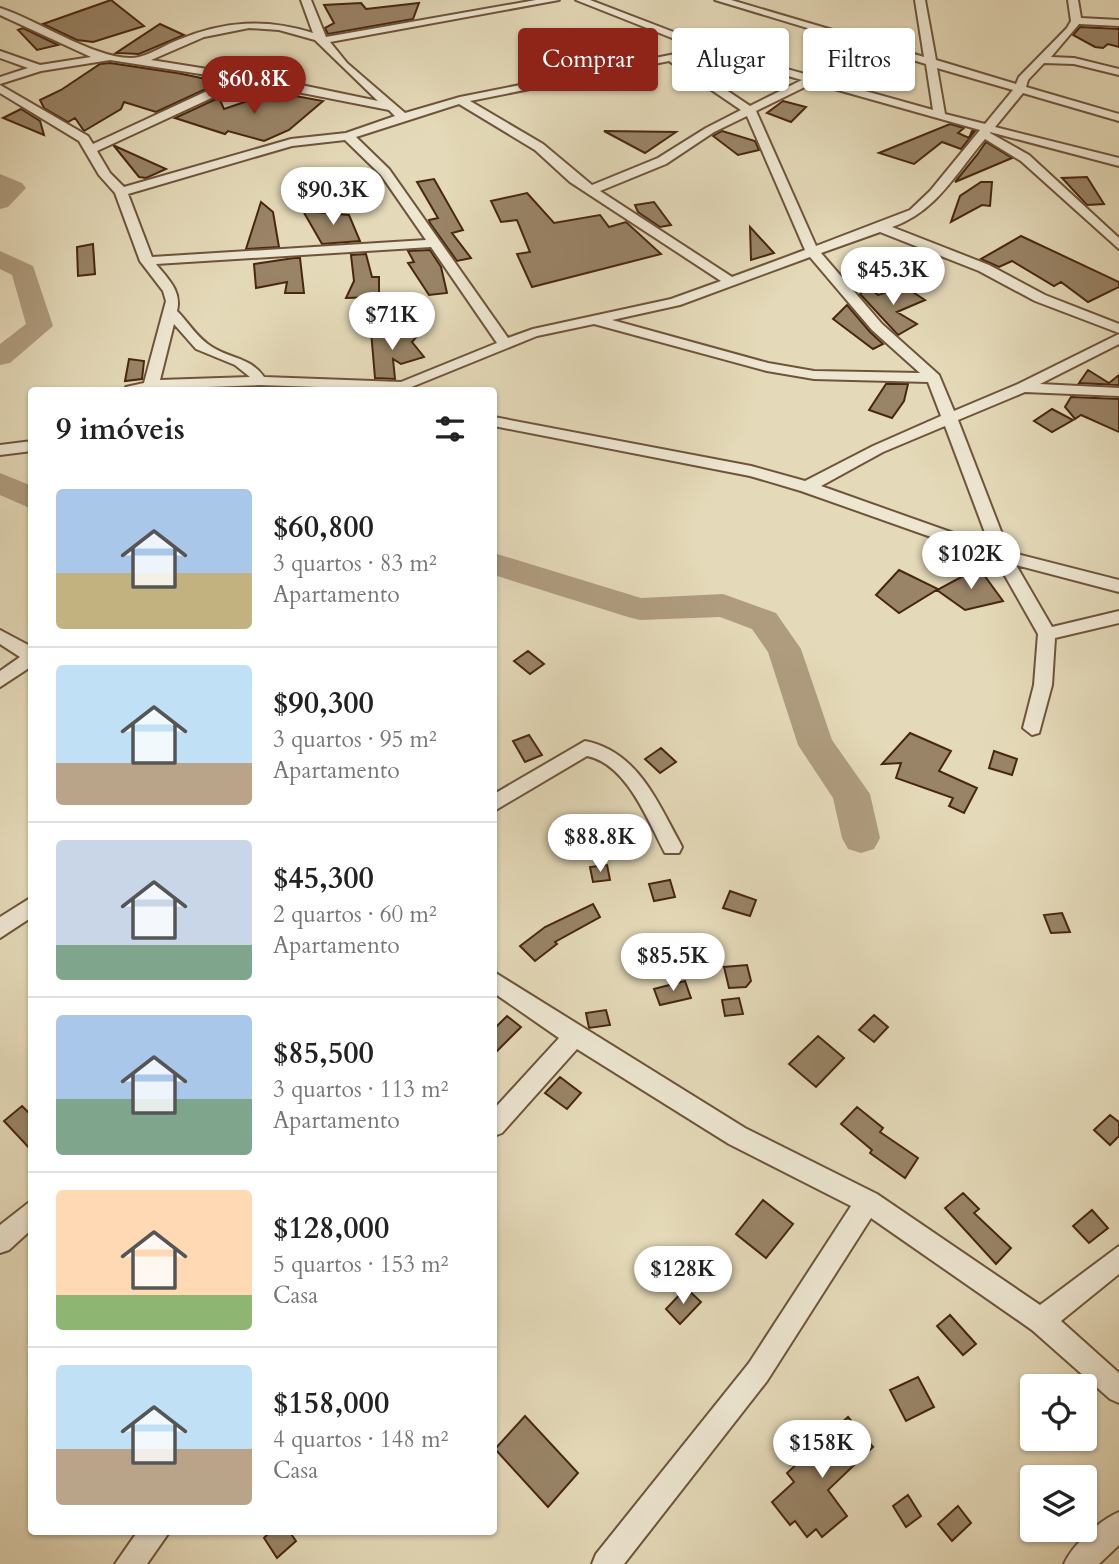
<!DOCTYPE html>
<html lang="pt">
<meta charset="utf-8">
<style>
body{margin:0;font-family:Cardo,serif;background:#f6f6f6;color:#222;height:100vh;display:flex;flex-direction:column;font-size:26px;white-space:nowrap}
*{box-sizing:border-box;margin:0}
p{font-size:23px;color:#767676}
.icon{flex:none;width:38px;height:38px;fill:none;stroke:currentColor;stroke-width:2;stroke-linecap:round;stroke-linejoin:round}
.map{position:relative;flex:1;overflow:hidden}
.details{position:absolute;left:28px;top:387px;width:469px;height:1148px;display:flex;flex-direction:column;background:#fff;border-radius:7px;box-shadow:0 2px 5px #0004}
.details>*{flex:none}
.banner{position:absolute;left:518px;top:28px;width:495px;height:63px;display:flex;gap:14px}
.tools{position:absolute;left:1020px;top:1374px;display:grid;gap:14px}
.tools a{display:grid;place-items:center;width:77px;height:77px;border-radius:7px;background:#fff;box-shadow:0 2px 5px #0004;font-size:35px}
.price{position:absolute;translate:-50% -60px;padding:0 16px;border-radius:24px;background:#fff;color:#222;font-size:23px;line-height:46px;filter:drop-shadow(0 2px 4px #0008)}
.price::after{content:'';position:absolute;left:50%;top:42px;width:21px;height:16px;margin-left:-10px;background:inherit;clip-path:polygon(0 0,100% 0,50% 100%)}
.price.on{background:#8f2418;color:#fff}
ul{padding:0;list-style:none}
li{display:flex;align-items:center;gap:21px;height:175px;padding:0 28px}
li+li{border-top:2px solid #e0e0e0}
li span{display:grid;place-items:center;flex:none;width:196px;height:140px;border-radius:7px;color:#555}
li>.icon{margin-inline-start:auto}
span .icon{width:84px;height:84px;fill:#fffc;stroke-width:1}
li b{font-size:30px}
h2{display:flex;justify-content:space-between;align-items:center;height:84px;padding:0 28px;font-size:30px}
.tag{padding:0 24px;border-radius:7px;background:#fff;box-shadow:0 2px 5px #0004;font-size:24px;line-height:63px}
.tag.on{background:#8f2418;color:#fff}
.map>svg:first-child{display:block}
.lines{fill:none;stroke-linecap:round;stroke-linejoin:round}
.river{fill:#af9c7f;fill-rule:evenodd}
.building{fill:#998467;stroke:#482710;stroke-width:2}
.minor-casing{stroke:#6f543a;stroke-width:4}
.minor{fill:#ede6d1;fill-rule:evenodd}
</style>
<div class="map">
<svg width="1119" height="1564" viewBox="0 0 1119 1564">
<rect width="100%" height="100%" fill="#e4d9b8"/>
<filter id="stains"><feTurbulence type="fractalNoise" baseFrequency=".00286" numOctaves="4"/><feColorMatrix values="0 0 0 0 .2 0 0 0 0 .09 0 0 0 0 .02 0 0 0 .5 -.17"/></filter>
<radialGradient id="worn" r=".72"><stop offset=".6" stop-color="#630" stop-opacity="0"/><stop offset="1" stop-color="#630" stop-opacity=".3"/></radialGradient>
<g class="lines">
<path class="river" d="M0 174 22 183 26 188 8 207 0 209Z
M0 251 33 266 53 326 10 363 0 365V344L26 324 12 275 0 269Z
M0 473 32 486V509L0 495Z
M494 553 641 598 723 594 776 613 801 649 832 740 870 794 880 838 874 849 861 853 848 849 842 838 833 798 798 745 768 652 752 629 720 617 640 620 628 617 494 575Z"/>
</g>
<path class="building" d="M111 0 144 26 93 42 77 40 43 24Z
M361 3 366 9 419 3 413 19 328 34 325 28 334 23 324 5Z
M160 24 184 35 139 54 116 53Z
M1080 27 1119 29V47L1108 44 1103 48 1095 47 1073 35Z
M23 28 58 45 37 50 18 30Z
M110 63 177 73 221 82 156 112 124 102 121 109 84 131 75 118 68 122 44 108 40 100 61 90 100 64Z
M274 92 323 101 289 130 264 141 228 131 225 134 175 118 227 94 219 98 224 109Z
M783 101 806 107 791 122 767 113Z
M21 109 40 121 44 135 3 118Z
M950 124 964 128 958 133 969 138 972 131H975L961 149 942 142 914 164 879 153Z
M604 131 676 132 645 153Z
M722 131 755 141 759 150 738 155 713 136Z
M986 142 1012 158 955 182 977 155Z
M114 146H115L166 169 146 178 139 177Z
M1087 177 1104 204 1087 205 1062 178Z
M434 179 463 230 452 233 471 258 457 261 430 223 429 220 438 218 417 182Z
M981 182H992L990 206 982 205 951 222 960 196Z
M527 193 554 223 600 215 609 227 626 222 661 254 532 287 517 254 530 252 517 220 501 222 491 201Z
M261 202 273 212 279 247 246 249Z
M654 202 671 225 660 227 638 212 635 205Z
M303 211 349 215 360 241 322 244Z
M750 227 774 253 751 260Z
M1021 236 1119 282V287L1088 302 1061 282 1054 286 1012 261 999 267 981 259Z
M93 244 95 274 78 276 77 247Z
M430 250 441 267 447 293 429 295 408 263 414 262 408 251Z
M366 254 372 277H379V297L346 298 354 281 351 255Z
M294 258H300L304 293H285L287 282 256 288 254 264Z
M868 287 878 295 905 287 925 300 897 312 917 324 898 335 860 294Z
M847 305 870 332 883 344 873 349 833 319Z
M371 331 418 335 412 342 424 357 401 364 393 359 395 379 375 378Z
M129 359 144 361 142 379 125 381Z
M1088 370 1109 383 1119 375V385L1079 383Z
M886 384H908L904 401 892 418 869 410Z
M1071 397 1119 399V432L1081 415 1075 419 1065 407Z
M1052 409 1073 420 1052 432 1034 421Z
M976 569 984 575 1003 601 965 610 937 590Z
M899 570 938 589 899 613 876 595Z
M528 651 544 664 530 674 514 661Z
M910 733 951 751 939 771 977 788 964 813 949 806 953 798 896 778 901 763 882 764Z
M529 735 542 755 525 762 513 741Z
M661 748 676 762 660 773 645 759Z
M994 751 1017 759 1012 775 989 768Z
M607 865 610 880 593 882 590 867Z
M670 880 675 897 654 901 649 884Z
M730 891 756 900 750 916 723 908Z
M593 904 600 917 555 942 557 944 535 961 520 946 545 927Z
M1062 913 1070 932 1051 933 1044 915Z
M747 965 751 981 746 987 729 988 724 967Z
M685 981 691 998 660 1005 654 989Z
M739 998 743 1014 725 1016 722 1000Z
M606 1010 610 1025 589 1028 586 1013Z
M874 1015 888 1027 874 1042 859 1030Z
M507 1016 521 1027 494 1054V1029Z
M818 1036 844 1058 816 1087 789 1064Z
M560 1077 581 1093 567 1109 545 1093Z
M22 1106 32 1116V1151L4 1121Z
M857 1107 883 1128 880 1132 918 1158 905 1178 870 1153 872 1150 841 1124Z
M1110 1115 1119 1122V1136L1110 1145 1094 1130Z
M963 1193 979 1209 974 1213 1011 1248 996 1264 945 1208Z
M763 1200 793 1224 766 1258 736 1234Z
M1092 1210 1108 1228 1089 1243 1073 1226Z
M686 1288 701 1302 680 1324 666 1309Z
M950 1315 976 1344 963 1355 937 1326Z
M918 1377 934 1407 906 1421 890 1390Z
M525 1416 578 1473 548 1507 495 1449Z
M848 1417 873 1447 828 1490 847 1516 822 1537 816 1529 807 1537 795 1521 790 1525 772 1502 794 1482 787 1473Z
M908 1495 921 1516 906 1527 893 1506Z
M958 1506 971 1523 952 1541 938 1524Z
M271 1531H289L296 1541 277 1558 264 1538Z"/>
<g class="lines">
<defs>
<path id="minor" d="M301 0H311L326 37 536 0H559L330 42 347 63 405 113 460 97 680 53 685 56 680 59 750 106 802 80 715 55 576 0H590L723 51 933 110 926 64 715 0H731L924 57 915 0H925L936 60 1016 84 1019 77 1067 28 1071 21 1068 0H1078L1081 18 1119 20V26L1079 24 1051 57 1074 58 1119 69V75L1074 64 1044 63 1028 80 1026 87 1119 114V121L1023 93 995 127 1119 158V166L990 132V133L1029 155 1119 238V249L1021 161 985 139C956 173 936 212 892 227L989 265 1045 295 1119 324V333L1035 301 979 271 880 232 821 253 882 324 939 375 954 411 1018 384 1119 334V344L1040 384 1119 388V396L1025 392 958 420 1009 552 1119 580V592L1016 565 1052 627 1119 611V623L1055 638 1052 685 1039 733 1032 735 1023 728 1034 685 1038 634 996 560 801 491 750 476 494 426V417L751 466 805 481 873 446 941 416 928 382 814 379 767 371 594 324 537 336 404 390 260 385 124 390 126 387 144 383 166 301 163 291 140 261 115 193 99 175 79 141 0 93V85L88 136 93 144 233 79 110 60 41 71 0 84V77L28 68 0 58V51L40 65 91 57 0 15V8C36 19 104 65 139 57 152 54 165 45 178 40 224 21 265 18 313 33ZM249 28 279 30 315 40 378 101 277 80 151 60 204 37ZM669 61 741 110 706 128 658 158 592 185 543 144 470 101ZM937 68 1013 90 985 124 945 114ZM246 82 389 110 395 116 346 133 291 139 124 187 110 173 97 151ZM813 83 980 130 930 191 910 210 816 246 756 111ZM459 104 535 150 570 182 721 281 671 299 533 329 508 338 389 169 356 137ZM747 116 805 250 732 277 600 191 666 164 714 132ZM345 140 381 175 426 240 152 257 128 194 292 146ZM431 247 497 343 401 382 264 377C250 357 231 359 212 347 197 338 189 323 177 311 182 291 168 279 156 264ZM810 257 872 330 920 373 814 371 768 363 612 320 680 305ZM174 324 196 349 235 365 250 377 160 380ZM945 426 990 546 821 486 883 452Z
M32 441V451L0 455V445Z
M0 630 32 647V666L0 687V671L20 657 0 644Z
M585 741C636 751 656 799 679 841L682 847 679 853H665C648 821 627 764 587 756L494 811V794Z
M32 897V917L0 938V917Z
M494 972 745 1128 877 1194 1040 1305 1119 1246V1274L1061 1321 1119 1373V1403L1110 1399 1032 1330 871 1218 767 1381 624 1564H592L596 1554 749 1363 851 1206 729 1144 577 1049 502 1133 494 1136V1109L559 1038 494 993Z
M32 1200V1229L9 1250 0 1253V1225Z
M1119 1512V1545L1099 1564H1064C1072 1545 1100 1520 1119 1512Z
M138 1531H170L147 1564H115Z"/>
</defs>
<use href="#minor" class="minor-casing"/>
<use href="#minor" class="minor"/>
</g>
<rect width="100%" height="100%" filter="url(#stains)"/>
<rect width="100%" height="100%" fill="url(#worn)"/>
</svg>
<div class="tools">
<a><svg class="icon" aria-label="locate" viewBox="0 0 24 24"><circle cx="12" cy="12" r="6"/><path d="M12 2v4M12 18v4M2 12h4M18 12h4"/></svg></a>
<a><svg class="icon" aria-label="layers" viewBox="0 0 24 24"><path d="M12 4l9 5-9 5-9-5zM3 14l9 5 9-5"/></svg></a>
</div>
<b class="price on" style="left:254px;top:116px">$60.8K</b>
<b class="price" style="left:333px;top:227px">$90.3K</b>
<b class="price" style="left:893px;top:307px">$45.3K</b>
<b class="price" style="left:392px;top:352px">$71K</b>
<b class="price" style="left:971px;top:591px">$102K</b>
<b class="price" style="left:600px;top:874px">$88.8K</b>
<b class="price" style="left:673px;top:993px">$85.5K</b>
<b class="price" style="left:683px;top:1306px">$128K</b>
<b class="price" style="left:822px;top:1480px">$158K</b>
<div class="banner">
<a class="tag on">Comprar</a>
<a class="tag">Alugar</a>
<a class="tag">Filtros</a>
</div>
<section class="details">
<h2>9 imóveis<svg class="icon" aria-label="filters" viewBox="0 0 24 24"><path d="M4 7h16M4 17h16"/><circle cx="9" cy="7" r="2"/><circle cx="15" cy="17" r="2"/></svg></h2>
<ul>
<li><span style="background:linear-gradient(#a9c7e8 60%,#c2b280 0)"><svg class="icon" aria-label="home" viewBox="0 0 24 24"><path d="M3 11l9-7 9 7M6 9v11h12V9"/></svg></span><div><b>$60,800</b><p>3 quartos · 83 m²</p><p>Apartamento</p></div></li>
<li><span style="background:linear-gradient(#bfe0f5 70%,#b9a48a 0)"><svg class="icon" aria-label="home" viewBox="0 0 24 24"><path d="M3 11l9-7 9 7M6 9v11h12V9"/></svg></span><div><b>$90,300</b><p>3 quartos · 95 m²</p><p>Apartamento</p></div></li>
<li><span style="background:linear-gradient(#c9d6e8 75%,#7fa58c 0)"><svg class="icon" aria-label="home" viewBox="0 0 24 24"><path d="M3 11l9-7 9 7M6 9v11h12V9"/></svg></span><div><b>$45,300</b><p>2 quartos · 60 m²</p><p>Apartamento</p></div></li>
<li><span style="background:linear-gradient(#a9c7e8 60%,#7fa58c 0)"><svg class="icon" aria-label="home" viewBox="0 0 24 24"><path d="M3 11l9-7 9 7M6 9v11h12V9"/></svg></span><div><b>$85,500</b><p>3 quartos · 113 m²</p><p>Apartamento</p></div></li>
<li><span style="background:linear-gradient(#ffd9b3 75%,#8fb573 0)"><svg class="icon" aria-label="home" viewBox="0 0 24 24"><path d="M3 11l9-7 9 7M6 9v11h12V9"/></svg></span><div><b>$128,000</b><p>5 quartos · 153 m²</p><p>Casa</p></div></li>
<li><span style="background:linear-gradient(#bfe0f5 60%,#b9a48a 0)"><svg class="icon" aria-label="home" viewBox="0 0 24 24"><path d="M3 11l9-7 9 7M6 9v11h12V9"/></svg></span><div><b>$158,000</b><p>4 quartos · 148 m²</p><p>Casa</p></div></li>
</ul>
</section>
</div>
